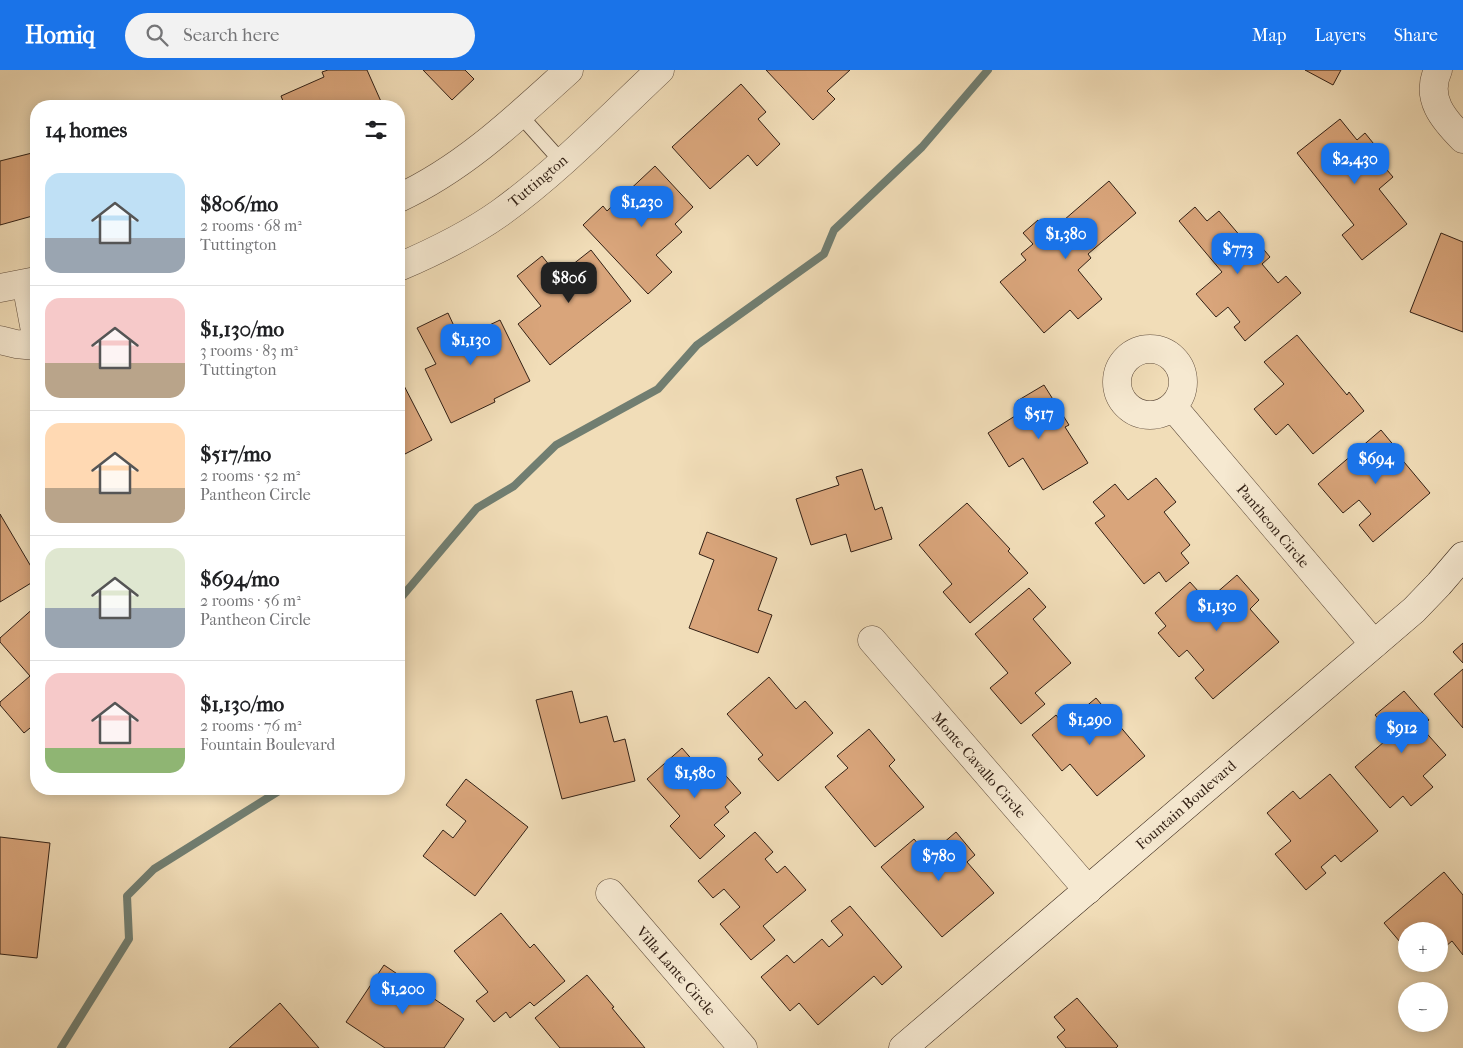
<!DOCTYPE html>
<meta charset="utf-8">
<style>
body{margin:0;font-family:"IM FELL French Canon",serif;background:#f2f2f2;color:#202124;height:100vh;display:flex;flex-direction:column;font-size:19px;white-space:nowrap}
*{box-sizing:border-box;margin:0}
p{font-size:16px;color:#757577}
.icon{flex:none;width:28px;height:28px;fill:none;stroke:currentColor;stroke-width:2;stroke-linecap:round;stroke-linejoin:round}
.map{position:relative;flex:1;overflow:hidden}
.sheet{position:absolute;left:30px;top:30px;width:375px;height:695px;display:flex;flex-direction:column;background:#fff;border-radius:20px;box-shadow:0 2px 12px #0003}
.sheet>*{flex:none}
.tools{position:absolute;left:1398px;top:852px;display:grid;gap:10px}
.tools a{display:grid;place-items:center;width:50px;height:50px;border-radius:50%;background:#fff;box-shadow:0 2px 12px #0003;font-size:25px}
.price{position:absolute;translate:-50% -42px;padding:0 11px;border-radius:10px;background:#1a73e8;color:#fff;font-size:16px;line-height:32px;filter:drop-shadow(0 1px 2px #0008)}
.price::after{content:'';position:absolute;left:50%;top:30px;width:15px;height:11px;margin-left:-8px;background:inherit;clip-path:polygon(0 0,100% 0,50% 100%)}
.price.current{background:#222;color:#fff}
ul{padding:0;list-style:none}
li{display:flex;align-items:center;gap:15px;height:125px;padding:0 15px}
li+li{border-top:1px solid #e0e0e0}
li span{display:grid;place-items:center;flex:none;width:140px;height:100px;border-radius:15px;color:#555}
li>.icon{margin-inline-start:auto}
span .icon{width:60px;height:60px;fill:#fffc;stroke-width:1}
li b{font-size:21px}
h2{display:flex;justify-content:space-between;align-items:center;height:60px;padding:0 15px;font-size:21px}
header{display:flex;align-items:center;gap:30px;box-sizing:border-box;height:70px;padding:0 25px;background:#1a73e8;color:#fff}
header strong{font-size:24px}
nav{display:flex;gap:28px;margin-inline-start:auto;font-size:18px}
.search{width:350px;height:45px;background:#f2f2f2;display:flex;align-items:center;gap:12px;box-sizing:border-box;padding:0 18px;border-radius:28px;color:#757577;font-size:19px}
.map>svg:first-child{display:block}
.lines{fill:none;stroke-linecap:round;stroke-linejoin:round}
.stream{stroke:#717e71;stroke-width:8}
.building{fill:#d9a57b;stroke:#322015}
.lane-casing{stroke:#624f3e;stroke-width:16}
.street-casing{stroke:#624f3e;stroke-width:29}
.secondary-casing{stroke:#322015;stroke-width:29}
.lane{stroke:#f6e9d1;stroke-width:14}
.street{stroke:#f6e9d1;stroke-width:28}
.secondary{stroke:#f6e9d1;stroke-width:28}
.labels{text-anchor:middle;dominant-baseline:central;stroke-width:4;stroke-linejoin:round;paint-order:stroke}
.street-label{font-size:15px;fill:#322015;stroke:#f6e9d1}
</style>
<header>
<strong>Homiq</strong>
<div class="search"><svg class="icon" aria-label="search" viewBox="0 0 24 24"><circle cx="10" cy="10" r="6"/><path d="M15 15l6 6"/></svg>Search here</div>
<nav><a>Map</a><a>Layers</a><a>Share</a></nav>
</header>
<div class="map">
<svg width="1463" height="978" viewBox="0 0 1463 978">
<rect width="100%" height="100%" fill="#f1ddb8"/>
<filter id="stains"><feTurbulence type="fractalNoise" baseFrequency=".004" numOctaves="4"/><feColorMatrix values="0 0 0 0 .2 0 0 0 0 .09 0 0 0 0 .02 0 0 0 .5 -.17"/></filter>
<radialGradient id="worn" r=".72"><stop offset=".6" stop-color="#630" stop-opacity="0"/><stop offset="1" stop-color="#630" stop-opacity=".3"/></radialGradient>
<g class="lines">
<path class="stream" d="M399 530 477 438 514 416 556 375 658 319 697 275 824 184 834 160 922 77 988 0
M61 978 129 869 127 826 154 799 282 719"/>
</g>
<path class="building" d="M328 0H367L383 36H285L281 26 324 7 322 2Z
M423 0H465L474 9 452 30Z
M766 0H850L827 21 835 29 813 50Z
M1305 0H1341L1333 15Z
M741 14 766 42 758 49 780 74 757 96 748 85 710 119 672 77Z
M1340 49 1357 70 1365 63 1386 89 1381 93 1393 107 1379 119 1407 154 1362 190 1342 165 1354 155 1297 83Z
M36 82V145L0 155V91Z
M655 96 693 137 675 154 682 162 656 185 672 202 648 224 583 155 603 136 607 141Z
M1109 111 1136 143 1088 184 1091 188 1078 200 1102 229 1078 249 1070 240 1044 263 1000 212 1026 190 1021 184 1033 174 1023 163 1038 150 1049 163Z
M1195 137 1207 151 1219 141 1247 174 1254 168 1270 187 1262 194 1278 213 1286 206 1301 223 1245 271 1234 257 1240 252 1228 237 1216 247 1196 224 1222 202 1179 151Z
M1441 163 1463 172V262L1410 242Z
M591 180 631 231 550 295 518 254 541 236 517 206 542 186 558 206Z
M448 243 460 269 500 250 530 311 494 329 495 332 451 353 425 299 436 294 417 258Z
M1297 265 1347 325 1349 322 1364 341 1313 384 1288 354 1276 365 1254 339 1284 314 1264 292Z
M399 306 432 370 405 384 399 372Z
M1044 315 1069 355 1065 357 1088 393 1043 420 1023 388 1009 397 988 363 1023 341 1017 331Z
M1381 360 1401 384 1399 386 1430 423 1373 472 1359 455 1371 444 1359 430 1343 443 1318 414Z
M862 399 875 440 882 437 892 469 851 482 846 464 811 475 796 429 839 415 836 407Z
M1156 408 1176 432 1164 442 1190 475 1181 483 1189 493 1166 512 1159 502 1144 514 1095 453 1105 446 1093 432 1115 414 1128 430Z
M967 433 1010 479 1008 481 1028 503 970 553 943 522 952 514 919 475Z
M0 444 36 505V510L0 532Z
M707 462 777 488 758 540 772 545 758 583 689 558 714 490 699 484Z
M1237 505 1259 530 1250 539 1279 572 1213 629 1195 608 1204 600 1187 580 1179 587 1158 563 1166 556 1155 543 1190 512 1207 531Z
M1029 518 1046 537 1033 549 1071 593 1035 623 1045 634 1021 654 990 618 1008 603 975 564Z
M36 536V653L24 663 0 635V632L30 606 0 572V568Z
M1463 573V593L1453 582Z
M1463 599V658L1434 624Z
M769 607 796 639 805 631 833 663 778 711 758 689 763 685 727 644Z
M572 621 580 653 607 646 614 672 625 669 635 711 562 729 536 630Z
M1404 621 1429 650 1421 657 1446 685 1423 706 1433 717 1411 736 1403 726 1390 738 1355 697 1392 665 1375 645Z
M1096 628 1145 686 1097 726 1070 694 1062 701 1032 665 1056 645 1064 655Z
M869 659 895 690 889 696 924 737 875 777 825 717 848 698 837 686Z
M682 678 701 700 712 690 741 723 725 737 729 742 714 755 725 766 700 789 670 756 680 746 647 709Z
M1330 704 1378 761 1341 792 1335 785 1321 797 1326 803 1306 820 1275 784 1291 771 1267 743 1293 721 1300 729Z
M466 709 528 757 475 826 423 786 443 760 453 768 466 751 446 735Z
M755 762 773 782 765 789 777 803 785 796 806 820 763 856 775 870 751 890 720 854 740 837 724 819 713 828 698 811Z
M956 762 975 785 967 792 994 823 942 867 881 797 914 769 928 786Z
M0 767 50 773 37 888 0 884Z
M1444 802 1463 825V885L1452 871 1439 882V861H1406V879L1384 853Z
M850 836 902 897 882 915 874 906 818 955 799 933 790 941 761 907 787 885 794 893 822 869 829 877 843 865 831 851Z
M501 843 530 878 534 874 565 911 534 936 530 932 510 948 506 942 494 952 476 931 488 922 454 881Z
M384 895 464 949 444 978H385L346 952Z
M587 905 614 937 612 938 645 978H560L535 948Z
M1077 928 1118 976 1116 978H1066L1057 967 1065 960 1054 947Z
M280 933 319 978H229Z"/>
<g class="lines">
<defs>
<path id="lane" d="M520 45 562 92"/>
<path id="street" d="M1438 0C1425 28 1443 49 1463 69
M399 128C464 98 516 48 569 0
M399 197C434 182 469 165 500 143 557 102 609 48 660 0
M26 213 36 266
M0 218 36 211
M0 270 16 274 36 276
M1117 312a33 33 0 1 1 66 0a33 33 0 1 1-66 0Z
M1173 337 1374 574
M872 570 1088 820
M610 823 743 978"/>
<path id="secondary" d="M903 978 1414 540 1439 514 1463 486"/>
</defs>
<use href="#lane" class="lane-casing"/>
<use href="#street" class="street-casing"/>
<use href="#secondary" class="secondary-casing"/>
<use href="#lane" class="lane"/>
<use href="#street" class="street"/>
<use href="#secondary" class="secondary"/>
</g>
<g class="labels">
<g class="street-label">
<text transform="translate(538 111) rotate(-40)">Tuttington</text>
<text transform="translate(1273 456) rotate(50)">Pantheon Circle</text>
<text transform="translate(979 695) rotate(49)">Monte Cavallo Circle</text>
<text transform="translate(1186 735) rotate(-41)">Fountain Boulevard</text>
<text transform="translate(676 901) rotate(49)">Villa Lante Circle</text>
</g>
</g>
<rect width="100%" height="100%" filter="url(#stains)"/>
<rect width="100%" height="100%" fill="url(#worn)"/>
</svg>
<div class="tools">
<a>+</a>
<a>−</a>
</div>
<b class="price" style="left:1355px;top:115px">$2,430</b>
<b class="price" style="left:642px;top:158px">$1,230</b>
<b class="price" style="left:1066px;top:190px">$1,380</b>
<b class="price" style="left:1238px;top:205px">$773</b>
<b class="price current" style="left:569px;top:234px">$806</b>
<b class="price" style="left:471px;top:296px">$1,130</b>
<b class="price" style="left:1039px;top:370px">$517</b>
<b class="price" style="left:1376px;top:415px">$694</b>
<b class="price" style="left:1217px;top:562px">$1,130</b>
<b class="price" style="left:1090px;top:676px">$1,290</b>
<b class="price" style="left:1402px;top:684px">$912</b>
<b class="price" style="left:695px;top:729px">$1,580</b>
<b class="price" style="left:939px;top:812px">$780</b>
<b class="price" style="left:403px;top:945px">$1,200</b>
<section class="sheet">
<h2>14 homes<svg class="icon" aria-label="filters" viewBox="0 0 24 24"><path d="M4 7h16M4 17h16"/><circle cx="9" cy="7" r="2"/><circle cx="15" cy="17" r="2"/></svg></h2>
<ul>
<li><span style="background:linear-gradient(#bfe0f5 65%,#9aa5b1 0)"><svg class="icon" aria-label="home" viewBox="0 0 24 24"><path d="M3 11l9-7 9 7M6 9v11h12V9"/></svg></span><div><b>$806/mo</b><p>2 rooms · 68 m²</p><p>Tuttington</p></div></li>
<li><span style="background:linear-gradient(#f6c9c9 65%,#b9a48a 0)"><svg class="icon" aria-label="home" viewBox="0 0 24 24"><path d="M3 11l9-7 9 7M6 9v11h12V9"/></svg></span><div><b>$1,130/mo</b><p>3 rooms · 83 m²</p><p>Tuttington</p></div></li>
<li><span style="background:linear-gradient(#ffd9b3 65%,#b9a48a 0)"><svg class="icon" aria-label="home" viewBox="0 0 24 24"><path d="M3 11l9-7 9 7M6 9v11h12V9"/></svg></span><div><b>$517/mo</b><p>2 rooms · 52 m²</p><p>Pantheon Circle</p></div></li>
<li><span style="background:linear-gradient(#dfe7d0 60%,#9aa5b1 0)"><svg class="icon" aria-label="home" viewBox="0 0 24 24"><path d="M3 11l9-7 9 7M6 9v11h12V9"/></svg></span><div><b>$694/mo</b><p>2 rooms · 56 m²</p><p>Pantheon Circle</p></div></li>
<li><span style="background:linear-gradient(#f6c9c9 75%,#8fb573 0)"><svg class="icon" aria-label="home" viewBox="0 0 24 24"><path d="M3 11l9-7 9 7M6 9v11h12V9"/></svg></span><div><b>$1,130/mo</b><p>2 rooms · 76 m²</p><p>Fountain Boulevard</p></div></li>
</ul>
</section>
</div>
